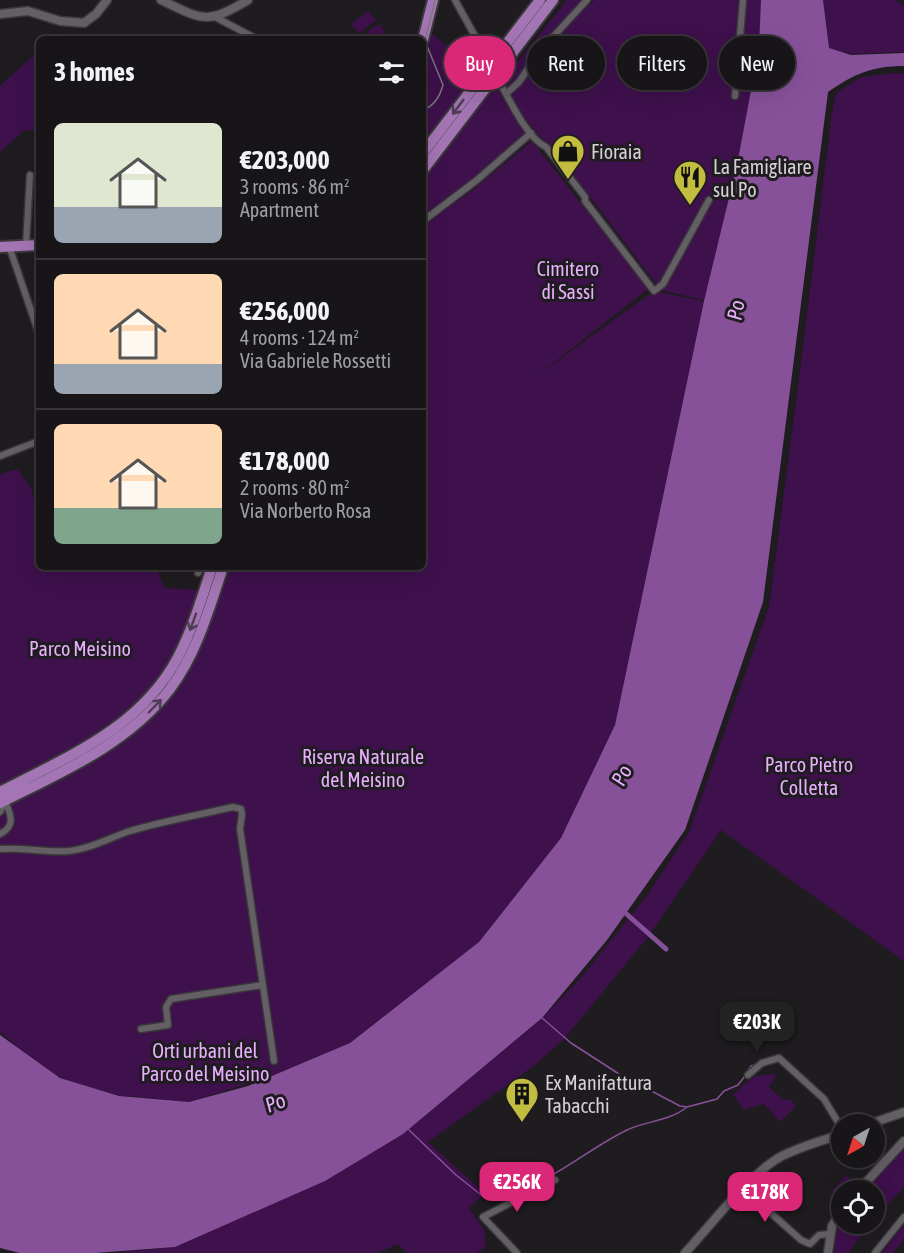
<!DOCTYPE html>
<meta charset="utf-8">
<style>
body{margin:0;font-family:"Asap Condensed",sans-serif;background:#242225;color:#f1f3f6;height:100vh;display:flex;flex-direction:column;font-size:22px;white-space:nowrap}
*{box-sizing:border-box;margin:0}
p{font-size:20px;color:#9e9fa2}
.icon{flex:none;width:33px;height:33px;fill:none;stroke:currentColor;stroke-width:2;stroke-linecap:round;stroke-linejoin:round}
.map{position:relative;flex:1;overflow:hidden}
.drawer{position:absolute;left:36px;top:36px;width:390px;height:534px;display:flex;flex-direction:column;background:#171518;border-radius:9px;box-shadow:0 6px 24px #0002,0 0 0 2px #363437}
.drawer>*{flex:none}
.hud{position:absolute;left:444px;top:36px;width:369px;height:54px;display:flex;gap:12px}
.needle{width:39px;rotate:219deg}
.controls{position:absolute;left:831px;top:1114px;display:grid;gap:12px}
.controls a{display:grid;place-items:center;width:54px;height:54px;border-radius:50%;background:#171518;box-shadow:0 6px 24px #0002,0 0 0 2px #363437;font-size:30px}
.price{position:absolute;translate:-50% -51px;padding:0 14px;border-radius:12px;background:#db2777;color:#fff;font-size:20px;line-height:39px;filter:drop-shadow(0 2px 3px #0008)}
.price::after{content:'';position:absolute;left:50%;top:36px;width:18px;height:14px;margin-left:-9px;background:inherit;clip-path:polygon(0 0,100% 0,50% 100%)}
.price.selected{background:#222;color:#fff}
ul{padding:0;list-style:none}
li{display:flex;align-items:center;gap:18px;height:150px;padding:0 18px}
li+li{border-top:2px solid #363437}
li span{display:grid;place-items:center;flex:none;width:168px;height:120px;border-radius:9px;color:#555}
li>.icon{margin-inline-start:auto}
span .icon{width:72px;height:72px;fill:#fffc;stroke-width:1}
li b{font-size:26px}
h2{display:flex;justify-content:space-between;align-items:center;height:72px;padding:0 18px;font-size:26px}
.chip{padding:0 21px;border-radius:27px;background:#171518;box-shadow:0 6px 24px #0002,0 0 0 2px #363437;font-size:21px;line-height:54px}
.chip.selected{background:#db2777;color:#fff}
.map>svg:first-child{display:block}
.green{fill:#3e104c}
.water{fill:#87519a}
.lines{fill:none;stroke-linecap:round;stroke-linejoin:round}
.stream{stroke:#87519a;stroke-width:1.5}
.canal{stroke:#87519a;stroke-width:5}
.minor-casing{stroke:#39373a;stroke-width:9}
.tertiary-casing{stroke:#39373a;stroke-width:11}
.primary-casing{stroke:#39373a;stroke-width:14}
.minor{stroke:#635f64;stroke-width:6}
.tertiary{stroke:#635f64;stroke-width:8}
.primary{stroke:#a475b4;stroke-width:10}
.tram{stroke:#7b797c;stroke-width:1.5}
.oneway{stroke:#4e3b54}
.labels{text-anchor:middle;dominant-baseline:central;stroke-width:6;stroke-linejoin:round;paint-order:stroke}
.poi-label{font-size:20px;fill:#d3d1d4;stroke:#1f1c20;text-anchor:start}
.park-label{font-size:20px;fill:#e9affe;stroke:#1f1c20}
.water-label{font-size:21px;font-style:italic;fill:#e9affd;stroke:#1f1c20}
</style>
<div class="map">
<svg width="904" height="1253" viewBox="0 0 904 1253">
<rect width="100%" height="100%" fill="#1f1c20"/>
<path class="green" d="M567 0H584L590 5 594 0H769L712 302 661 290 597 206 523 116 503 80Z
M823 0H894L904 5V52L851 54 829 48Z
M368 11 376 20 359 33 351 24Z
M379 24 390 39H372L367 32Z
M431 33 475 69 484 58 486 64 423 147V62Z
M34 55 39 63V131L25 130 0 152V86Z
M894 73 904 74V961L721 830 648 937 564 1039 535 1065 428 1142 484 1193 469 1208 484 1230 486 1246 477 1253H407L398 1244 377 1253H114L175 1247 403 1134 542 1018 579 980 646 897 689 832 769 607 797 395 832 112 836 93 861 77Z
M495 84 527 134 476 179 423 220V178Z
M532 141 648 289 534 378 654 291 704 301 615 725 561 838 479 942 350 1043 269 1077 189 1102 116 1095 60 1078 20 1049 0 1032V808L122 744 168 701 186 675 229 567H423V224L469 193Z
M17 469 31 488 39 517V567H156L164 588 199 590 193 616 169 665 136 707 99 737 0 786V474Z
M777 1074 769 1087 783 1100 790 1099 796 1106 780 1122 764 1104 743 1110 733 1094 755 1076Z
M904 1147V1187L875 1218 874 1191H863Z
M846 1175 859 1186 855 1191H842L841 1199 832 1191Z
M841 1215 842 1224H870L848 1253H834L836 1226Z
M904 1225V1239L893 1253H882Z"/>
<path class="water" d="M761 0H823L829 48 851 55 904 53V66C872 66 854 74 828 92L763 602 685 830 607 940 542 1018 403 1134 325 1181 175 1247 94 1253H20L0 1248V1035L60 1078 119 1096 189 1102 248 1086 350 1043 479 942 561 838 615 725 704 301 737 165 759 48Z"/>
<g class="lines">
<path class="stream" d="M541 1017 571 1043 619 1074 680 1106 687 1107 717 1099 724 1091 738 1085 745 1076
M747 1072 751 1066 757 1064
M409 1130 456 1175 485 1198C538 1196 581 1152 627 1130 646 1121 670 1121 687 1107"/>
<path class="canal" d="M622 910 666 949"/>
<defs>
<path id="minor" d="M455 0 491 65
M215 17 257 39
M495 74C507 94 526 138 546 147L585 197V201L654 291 663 284 709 200
M506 94 519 82 540 51 587 0
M735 96 743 0
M423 221 477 180 531 133
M26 245 30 175
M9 246 39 334
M0 456 39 441
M198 573 200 567
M0 812 5 802
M0 834C16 826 11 815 5 801
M0 849C23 847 46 853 69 851 90 849 109 838 130 831 164 821 199 815 233 807L241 809 242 814 240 829 274 1061
M141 1029 168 1025 166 1007 171 999 263 985
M748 1075 762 1063 779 1058 824 1099 842 1129
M744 1189 801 1240 810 1244 819 1235 830 1234
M517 1253 483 1217 555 1180
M875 1253 904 1217"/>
<path id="tertiary" d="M161 0C203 20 206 25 248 0
M0 14 28 11 60 21 84 23 96 14 107 0
M867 1125 904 1112
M858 1191 904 1141
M685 1253C710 1226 750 1174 780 1157 799 1147 821 1141 842 1134
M828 1253 832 1226 842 1210"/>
<path id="primary" d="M423 40 433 0
M423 153 540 0
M423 170 553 0
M0 247 39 245
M0 792C67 757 141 728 178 657 193 628 202 597 212 567
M0 803C60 773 128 744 170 689 197 653 209 609 223 567"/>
</defs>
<use href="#minor" class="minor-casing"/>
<use href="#tertiary" class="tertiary-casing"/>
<use href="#primary" class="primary-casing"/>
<use href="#minor" class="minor"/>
<use href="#tertiary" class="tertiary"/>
<use href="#primary" class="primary"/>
<path class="tram" d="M423 110C434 106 440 96 443 85L425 41 435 0"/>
</g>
<defs><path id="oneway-shaft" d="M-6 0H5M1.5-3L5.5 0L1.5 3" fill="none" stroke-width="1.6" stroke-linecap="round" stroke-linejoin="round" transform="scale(1.5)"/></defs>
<g class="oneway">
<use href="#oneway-shaft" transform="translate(458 107) rotate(127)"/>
<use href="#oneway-shaft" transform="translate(193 622) rotate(110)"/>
<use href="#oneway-shaft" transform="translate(155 706) rotate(-46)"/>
</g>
<defs>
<symbol id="shop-pin" viewBox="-11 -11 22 30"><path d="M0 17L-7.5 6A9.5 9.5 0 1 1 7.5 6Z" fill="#c2bd3f" stroke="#1f1c20"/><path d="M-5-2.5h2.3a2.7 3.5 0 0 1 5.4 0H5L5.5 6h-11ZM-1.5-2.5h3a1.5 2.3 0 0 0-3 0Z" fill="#111"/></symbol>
<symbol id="restaurant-pin" viewBox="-11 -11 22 30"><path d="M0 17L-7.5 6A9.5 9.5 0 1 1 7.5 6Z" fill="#c2bd3f" stroke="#1f1c20"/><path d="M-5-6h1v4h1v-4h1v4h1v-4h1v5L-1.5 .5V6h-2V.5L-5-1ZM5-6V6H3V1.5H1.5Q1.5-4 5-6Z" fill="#111"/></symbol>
<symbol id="building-pin" viewBox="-11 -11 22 30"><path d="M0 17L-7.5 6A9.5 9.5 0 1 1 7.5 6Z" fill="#c2bd3f" stroke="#1f1c20"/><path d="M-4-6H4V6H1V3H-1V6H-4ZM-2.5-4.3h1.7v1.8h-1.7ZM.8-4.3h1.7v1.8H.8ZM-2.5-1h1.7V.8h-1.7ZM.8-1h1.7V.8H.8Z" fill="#111"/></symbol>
</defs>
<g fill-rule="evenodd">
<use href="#shop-pin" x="549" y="132" width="38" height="52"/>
<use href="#restaurant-pin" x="671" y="158" width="38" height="52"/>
<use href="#building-pin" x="503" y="1075" width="38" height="52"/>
</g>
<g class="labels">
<g class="poi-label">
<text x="591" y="151">Fioraia</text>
<text x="713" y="166">La Famigliare<tspan x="713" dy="23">sul Po</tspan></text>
<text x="545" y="1082">Ex Manifattura<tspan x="545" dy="23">Tabacchi</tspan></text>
</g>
<g class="park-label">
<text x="568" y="268">Cimitero<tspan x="568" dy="23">di Sassi</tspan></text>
<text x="80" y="648">Parco Meisino</text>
<text x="363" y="756">Riserva Naturale<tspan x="363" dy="23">del Meisino</tspan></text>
<text x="809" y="764">Parco Pietro<tspan x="809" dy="23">Colletta</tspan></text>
<text x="205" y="1050">Orti urbani del<tspan x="205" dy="23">Parco del Meisino</tspan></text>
</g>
<g class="water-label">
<text transform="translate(735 310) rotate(-80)">Po</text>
<text transform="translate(621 775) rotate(-63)">Po</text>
<text transform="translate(275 1102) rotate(-21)">Po</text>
</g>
</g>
</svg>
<div class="controls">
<a><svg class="needle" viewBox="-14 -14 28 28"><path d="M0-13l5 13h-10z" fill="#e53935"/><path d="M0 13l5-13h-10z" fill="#9e9fa2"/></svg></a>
<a><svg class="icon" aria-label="locate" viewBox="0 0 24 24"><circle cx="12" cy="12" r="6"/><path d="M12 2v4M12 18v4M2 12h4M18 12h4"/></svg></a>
</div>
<b class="price selected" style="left:757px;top:1053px">€203K</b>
<b class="price" style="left:517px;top:1213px">€256K</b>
<b class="price" style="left:765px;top:1223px">€178K</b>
<div class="hud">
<a class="chip selected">Buy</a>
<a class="chip">Rent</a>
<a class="chip">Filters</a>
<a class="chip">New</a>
</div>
<section class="drawer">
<h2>3 homes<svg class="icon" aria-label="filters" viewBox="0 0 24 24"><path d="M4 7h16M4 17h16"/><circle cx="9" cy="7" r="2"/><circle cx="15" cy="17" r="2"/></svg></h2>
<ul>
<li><span style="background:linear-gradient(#dfe7d0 70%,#9aa5b1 0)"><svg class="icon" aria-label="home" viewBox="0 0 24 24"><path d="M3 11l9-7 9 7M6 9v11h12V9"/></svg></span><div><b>€203,000</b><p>3 rooms · 86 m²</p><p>Apartment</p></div></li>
<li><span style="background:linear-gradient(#ffd9b3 75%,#9aa5b1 0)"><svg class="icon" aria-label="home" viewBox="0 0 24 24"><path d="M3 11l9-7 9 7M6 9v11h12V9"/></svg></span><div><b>€256,000</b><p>4 rooms · 124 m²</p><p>Via Gabriele Rossetti</p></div></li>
<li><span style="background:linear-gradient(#ffd9b3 70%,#7fa58c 0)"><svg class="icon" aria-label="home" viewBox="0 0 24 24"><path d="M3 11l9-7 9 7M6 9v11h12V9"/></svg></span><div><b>€178,000</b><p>2 rooms · 80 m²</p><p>Via Norberto Rosa</p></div></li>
</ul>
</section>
</div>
